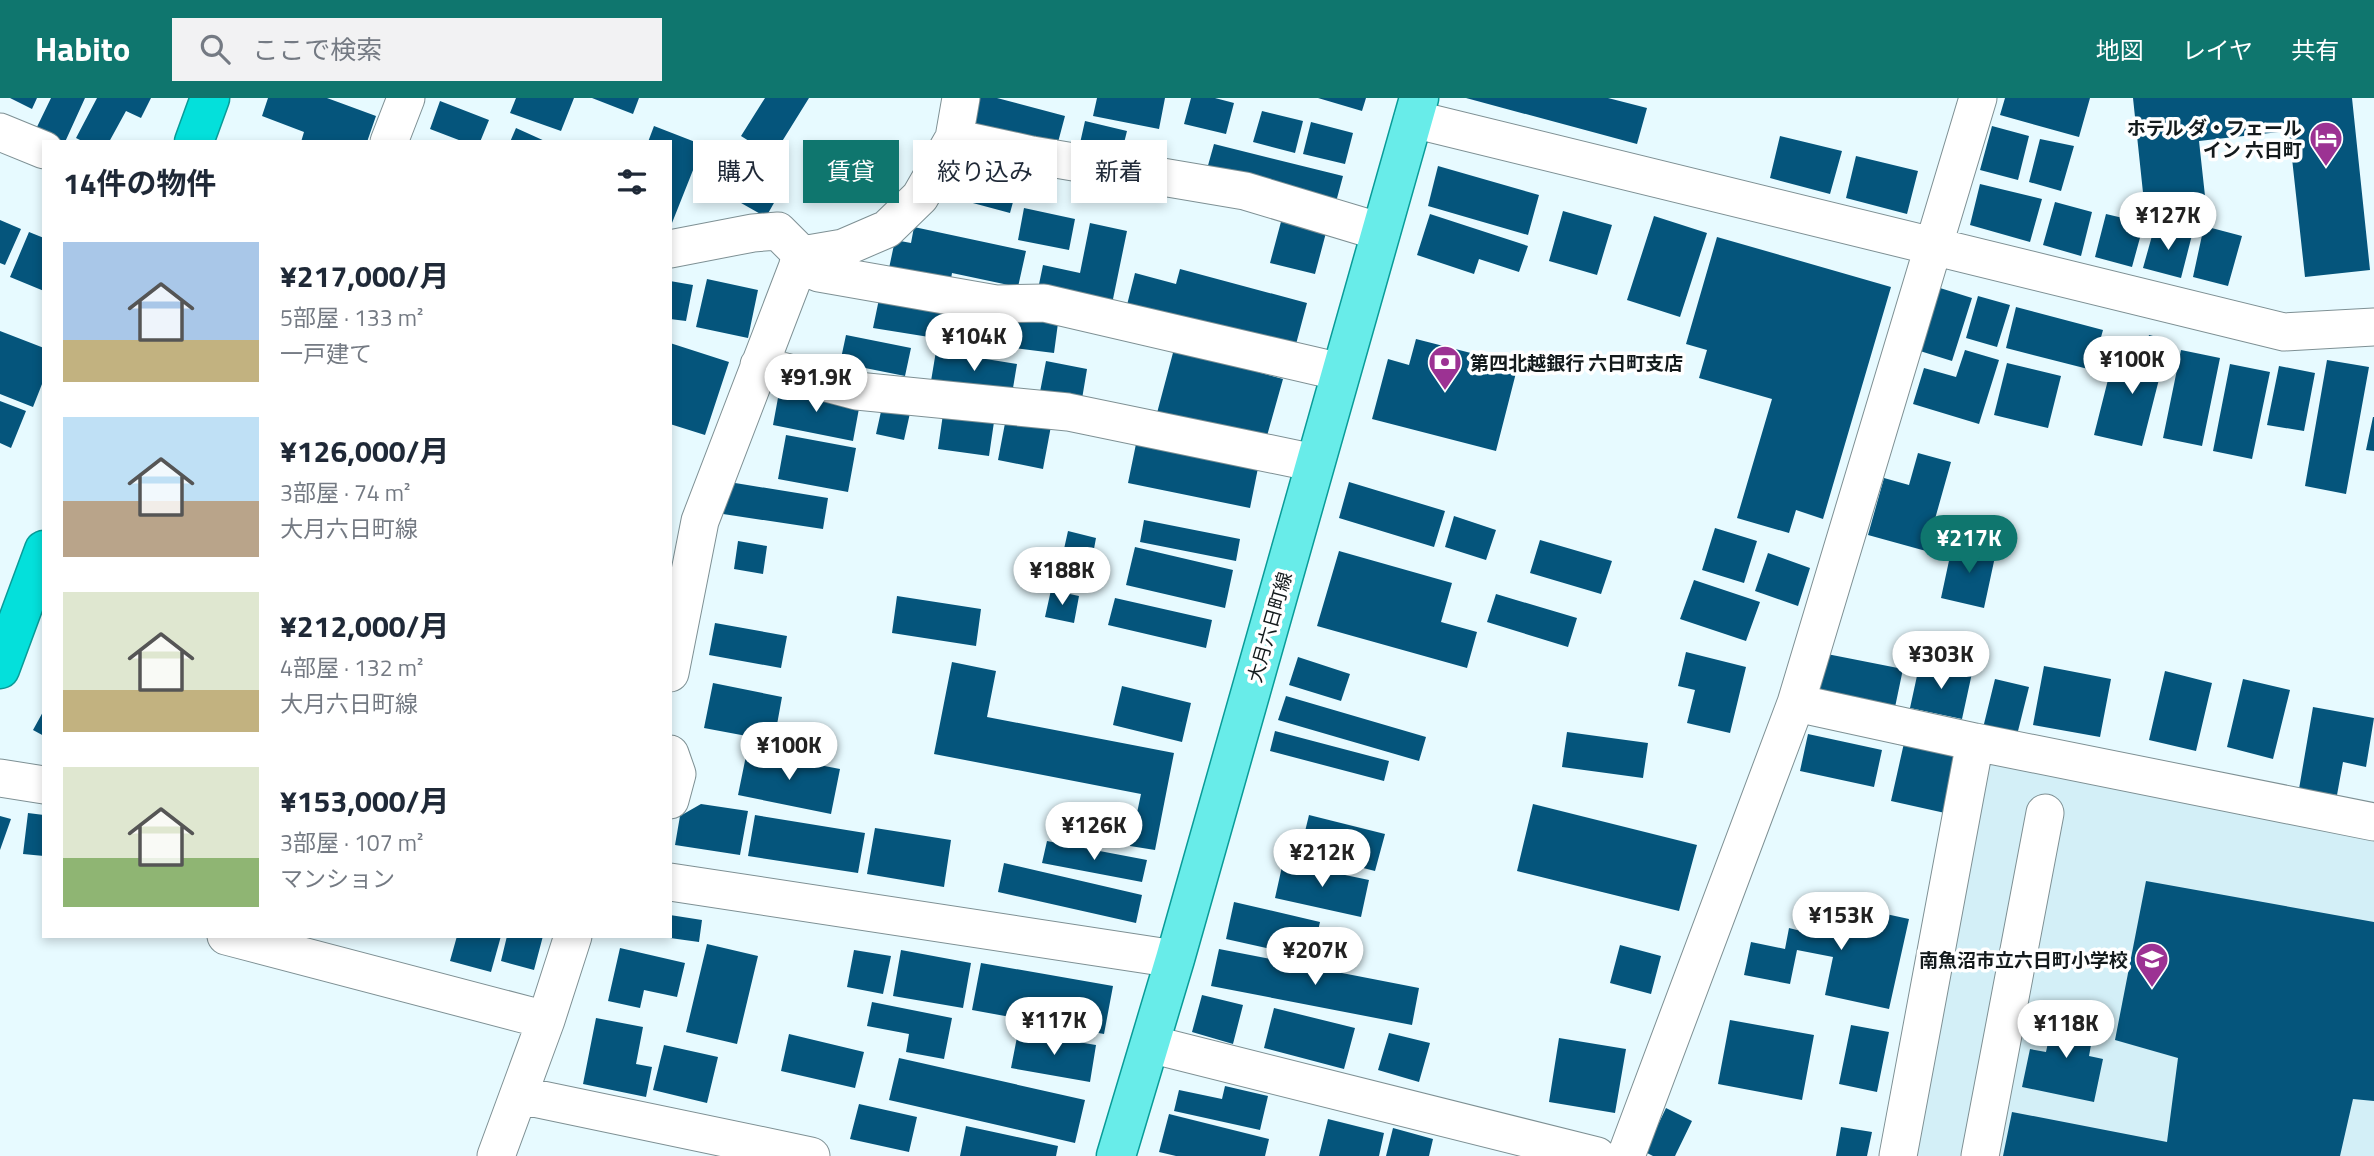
<!DOCTYPE html>
<html lang="ja">
<meta charset="utf-8">
<style>
body{margin:0;font-family:"Titillium Web","Noto Sans JP",sans-serif;background:#f2f2f3;color:#1f2937;height:100vh;display:flex;flex-direction:column;font-size:26px;white-space:nowrap}
*{box-sizing:border-box;margin:0}
p{font-size:23px;color:#747a83}
.icon{flex:none;width:38px;height:38px;fill:none;stroke:currentColor;stroke-width:2;stroke-linecap:round;stroke-linejoin:round}
.map{position:relative;flex:1;overflow:hidden}
.drawer{position:absolute;left:42px;top:42px;width:630px;height:798px;display:flex;flex-direction:column;background:#fff;border-radius:0px;box-shadow:0 4px 10px #0003}
.drawer>*{flex:none}
.banner{position:absolute;left:693px;top:42px;width:665px;height:63px;display:flex;gap:14px}
.price{position:absolute;translate:-50% -60px;padding:0 16px;border-radius:24px;background:#fff;color:#222;font-size:23px;line-height:46px;filter:drop-shadow(0 2px 4px #0008)}
.price::after{content:'';position:absolute;left:50%;top:42px;width:21px;height:16px;margin-left:-10px;background:inherit;clip-path:polygon(0 0,100% 0,50% 100%)}
.price.active{background:#0f766e;color:#fff}
ul{padding:0;list-style:none}
li{display:flex;align-items:center;gap:21px;height:175px;padding:0 21px}
li span{display:grid;place-items:center;flex:none;width:196px;height:140px;border-radius:0px;color:#555}
li>.icon{margin-inline-start:auto}
span .icon{width:84px;height:84px;fill:#fffc;stroke-width:1}
li b{font-size:30px}
h2{display:flex;justify-content:space-between;align-items:center;height:84px;padding:0 21px;font-size:30px}
.pill{padding:0 24px;border-radius:0px;background:#fff;box-shadow:0 4px 10px #0003;font-size:24px;line-height:63px}
.pill.active{background:#0f766e;color:#fff}
header{display:flex;align-items:center;gap:42px;box-sizing:border-box;height:98px;padding:0 35px;background:#0f766e;color:#fff}
header strong{font-size:33px}
nav{display:flex;gap:38px;margin-inline-start:auto;font-size:24px}
.search{width:490px;height:63px;background:#f2f2f3;display:flex;align-items:center;gap:18px;box-sizing:border-box;padding:0 24px;border-radius:0px;color:#747a83;font-size:26px}
.map>svg:first-child{display:block}
.built{fill:#d3eff7}
.building{fill:#05557c}
.lines{fill:none;stroke-linecap:round;stroke-linejoin:round}
.minor-casing{stroke:#7e9094;stroke-width:39}
.major-casing{stroke:#099b98;stroke-width:41}
.highway-casing{stroke:#099b98;stroke-width:41}
.minor{stroke:#fff;stroke-width:37}
.major{stroke:#68ece9;stroke-width:38}
.highway{stroke:#04e0db;stroke-width:38}
.labels{text-anchor:middle;dominant-baseline:central;stroke-width:7;stroke-linejoin:round;paint-order:stroke}
.poi-label{font-size:19px;font-weight:bold;fill:#131a1c;stroke:#fff;text-anchor:end}
.street-label{font-size:19px;fill:#131a1c;stroke:#fff}
</style>
<header>
<strong>Habito</strong>
<div class="search"><svg class="icon" aria-label="search" viewBox="0 0 24 24"><circle cx="10" cy="10" r="6"/><path d="M15 15l6 6"/></svg>ここで検索</div>
<nav><a>地図</a><a>レイヤ</a><a>共有</a></nav>
</header>
<div class="map">
<svg width="2374" height="1058" viewBox="0 0 2374 1058">
<rect width="100%" height="100%" fill="#e7faff"/>
<path class="built" d="M1975 644 2374 724V1058H1898Z"/>
<path class="building" d="M10 0H37L32 11Z
M51 0H85L65 44 36 31Z
M97 0H151L141 20 126 13 109 44H84L76 40Z
M268 0H327L376 18 367 44H301L304 34 262 18Z
M516 0H574L561 33 510 15Z
M592 0H639L633 16Z
M765 0H809L773 58 741 38Z
M980 0H997L1065 18 1057 48 973 26Z
M1097 0H1165L1159 31 1093 18Z
M1191 0H1215L1234 5 1226 36 1184 26Z
M1318 0H1366L1362 13Z
M1466 0H1608L1647 10 1637 46Z
M2005 0H2090L2079 39 2000 17Z
M2133 0H2352L2370 172 2305 179 2289 33 2199 43 2205 98 2144 104Z
M440 3 489 22 480 44H464L430 31Z
M1262 13 1303 23 1295 55 1253 44Z
M1085 23 1127 33 1119 65 1078 54Z
M1311 24 1353 35 1345 66 1303 56Z
M654 28 703 47 670 130V44H648Z
M1992 28 2029 38 2018 82 1980 72Z
M516 30 547 44H510Z
M1780 38 1842 53 1830 96 1770 80Z
M2040 41 2074 48 2061 93 2029 84Z
M1214 46 1343 78 1336 104 1207 71Z
M955 53 1022 71 1010 115 943 97Z
M1856 58 1918 73 1907 116 1846 100Z
M755 64 787 82 766 119 734 101Z
M1438 68 1539 97 1528 137 1428 108Z
M1980 86 2042 101 2030 144 1970 127Z
M2055 104 2092 114 2081 158 2043 147Z
M1024 110 1075 121 1069 152 1018 142Z
M1563 113 1612 127 1597 177 1549 163Z
M1430 116 1528 148 1519 174 1479 161 1474 176 1417 157Z
M2106 116 2144 125 2132 169 2095 159Z
M1654 118 1707 135 1680 219 1627 202Z
M1282 120 1327 131 1315 176 1270 165Z
M0 122 21 131 5 167 0 165Z
M1090 125 1127 133 1112 206 1038 191 1043 167 1080 175Z
M2155 127 2192 137 2181 180 2143 170Z
M2204 128 2242 138 2228 188 2193 179Z
M914 129 1026 153 1018 189 952 175 950 187 888 175 895 142 911 145Z
M29 134 44 140V193L10 179Z
M1717 139 1891 189 1823 421 1796 412 1789 435 1737 420 1772 301 1699 280 1707 252 1686 246Z
M1180 171 1307 205 1295 250 1127 207 1135 175 1176 186Z
M707 181 758 192 748 240 696 229Z
M670 183 693 187 686 223 670 221Z
M1940 190 1972 200 1952 263 1920 253Z
M1978 198 2010 207 1997 249 1966 240Z
M879 201 960 213 954 243 873 230Z
M2016 209 2103 232 2092 272 2006 250Z
M976 215 1058 225 1054 255 973 245Z
M0 233 44 250V281L33 309 0 296Z
M846 237 911 250 905 278 840 265Z
M2149 237 2169 242 2142 348 2094 337 2113 262 2141 269Z
M1416 241 1518 267 1496 353 1372 321 1388 261 1409 267Z
M670 245 729 264 705 337 670 326Z
M1174 251 1283 281 1265 345 1157 315Z
M1965 252 1999 262 1979 326 1913 306 1924 270 1956 279Z
M2181 252 2220 260 2202 348 2163 340Z
M936 253 1017 266 1012 296 931 283Z
M2327 262 2369 269 2346 396 2305 388Z
M1046 263 1087 271 1081 307 1039 299Z
M2007 265 2061 278 2048 330 1994 317Z
M2230 266 2270 274 2252 361 2213 353Z
M2279 268 2315 275 2304 333 2267 327Z
M780 289 860 305 853 343 773 327Z
M0 303 26 313 11 350 0 345Z
M882 309 910 315 904 342 876 336Z
M943 316 994 324 989 358 938 351Z
M2373 319H2374V353L2366 352Z
M1006 320 1051 328 1043 371 998 362Z
M786 337 856 350 848 394 778 381Z
M1137 341 1259 365 1250 410 1128 385Z
M1918 355 1951 364 1926 453 1868 437 1884 380 1909 387Z
M729 384 828 400 823 431 723 416Z
M1349 384 1445 413 1434 449 1339 420Z
M1454 418 1496 432 1486 462 1445 449Z
M1144 422 1240 441 1236 463 1140 444Z
M1715 430 1757 443 1744 485 1702 472Z
M1068 433 1096 440 1091 467 1062 460Z
M1540 442 1612 463 1601 496 1530 475Z
M738 443 767 448 763 476 734 471Z
M1953 444 1996 454 1984 510 1941 500Z
M1135 449 1233 472 1225 510 1126 487Z
M1339 453 1452 485 1441 524 1477 534 1467 570 1317 528Z
M1768 455 1810 470 1798 508 1755 493Z
M1694 482 1760 504 1746 543 1680 521Z
M1051 492 1079 498 1074 525 1045 519Z
M1496 496 1577 520 1568 549 1487 524Z
M897 498 981 511 976 548 892 535Z
M1115 500 1212 522 1206 550 1108 527Z
M715 525 787 538 781 570 709 557Z
M1686 554 1746 569 1730 635 1687 625 1695 592 1678 588Z
M1827 556 1903 571 1894 614 1818 598Z
M1298 559 1350 576 1341 603 1289 587Z
M952 564 996 573 987 619 1174 655 1155 752 1130 748 1141 696 934 656Z
M1920 564 1972 575 1962 621 1910 610Z
M2044 568 2111 581 2100 639 2033 627Z
M2165 573 2212 585 2196 653 2149 642Z
M1995 581 2029 589 2017 637 1983 630Z
M2243 581 2290 592 2273 661 2227 649Z
M713 585 782 599 774 643 704 630Z
M1122 588 1191 605 1182 644 1113 627Z
M1286 598 1426 639 1419 663 1278 622Z
M2313 609 2374 620 2366 669 2343 664 2337 697 2299 691Z
M44 612V638L33 632Z
M1275 633 1389 663 1384 683 1270 653Z
M1567 634 1648 645 1643 680 1562 669Z
M1808 636 1882 652 1874 689 1800 673Z
M1904 645 1959 656 1945 715 1891 703Z
M747 653 840 671 831 716 738 697Z
M701 706 748 713 740 757 675 747 680 718Z
M1533 706 1697 747 1679 813 1517 773Z
M28 715 44 717V758L23 756Z
M755 717 865 735 858 775 748 758Z
M1309 717 1385 736 1375 773 1300 754Z
M0 718 11 721 0 752Z
M875 730 951 742 944 789 867 776Z
M1047 743 1147 762 1142 784 1042 765Z
M1283 764 1369 782 1361 819 1275 800Z
M1004 765 1142 797 1136 825 998 794Z
M2146 783 2374 824V1003L2353 1001 2340 1058H2003L2012 1014 2167 1044 2178 960 2115 942Z
M1812 800 1909 821 1889 911 1825 897 1833 859 1797 852 1790 886 1744 877 1751 844 1785 851 1789 830 1805 834Z
M1234 804 1320 824 1312 860 1226 841Z
M670 817 702 822 699 844 670 840Z
M457 838H501L491 874 450 863Z
M507 838H543L534 872 501 863Z
M707 846 758 858 737 946 686 934Z
M1620 847 1661 858 1651 896 1610 885Z
M620 850 685 865 677 899 644 892 640 910 608 903Z
M1219 851 1419 890 1412 927 1211 888Z
M854 852 891 858 883 896 847 889Z
M901 852 971 865 963 910 893 898Z
M981 865 1113 888 1104 936 972 912Z
M1202 897 1243 907 1233 946 1192 934Z
M872 904 952 920 944 961 906 954 909 936 867 928Z
M1274 910 1355 930 1344 971 1264 950Z
M2055 912 2096 920 2089 958 2103 961 2094 1004 2022 989 2030 951 2046 954Z
M596 920 643 929 636 966 652 969 646 999 583 986Z
M1730 922 1814 937 1802 1002 1718 986Z
M1851 927 1889 934 1877 994 1839 986Z
M1018 934 1096 947 1090 984 1011 970Z
M1389 935 1430 945 1419 984 1378 972Z
M789 936 864 954 855 990 781 973Z
M1559 940 1626 951 1615 1015 1549 1004Z
M664 947 718 959 707 1005 653 992Z
M899 960 1085 1002 1075 1045 889 1002Z
M1225 988 1268 998 1260 1032 1174 1013 1179 992 1222 1001Z
M859 1006 917 1019 909 1054 850 1041Z
M1666 1010 1692 1023 1675 1058H1653L1645 1054Z
M1169 1016 1269 1041 1265 1058H1176L1159 1054Z
M1328 1021 1384 1035 1379 1058H1319Z
M966 1028 1058 1048 1056 1058H960Z
M1841 1029 1872 1034 1867 1058H1836Z
M1393 1030 1433 1041 1429 1058H1386Z"/>
<g class="lines">
<defs>
<path id="minor" d="M1413 21 2284 234 2374 229
M0 34 44 52
M954 40 1032 57 1245 93 1381 134
M389 44 406 0
M670 151 753 135 778 133 802 157
M798 166 819 175 996 206 1044 205 1341 274
M759 267 857 293 1068 314 1315 365
M670 575 700 423 802 157 843 150 887 131 920 99 954 40 961 0
M1796 605 1975 644 1898 1058
M1975 644 2374 724
M670 656 677 676 670 702
M0 680 44 687
M670 784 1175 861
M226 838 546 922
M1150 946 1597 1058
M519 997 811 1058
M496 1058 546 922 573 838
M1626 1058 1796 605 1978 0
M1980 1058 2045 715"/>
<path id="major" d="M1116 1058 1175 861 1419 0"/>
<path id="highway" d="M194 44 210 0
M0 571 44 452"/>
</defs>
<use href="#minor" class="minor-casing"/>
<use href="#major" class="major-casing"/>
<use href="#highway" class="highway-casing"/>
<use href="#minor" class="minor"/>
<use href="#major" class="major"/>
<use href="#highway" class="highway"/>
</g>
<defs>
<symbol id="hotel-pin" viewBox="-11 -11 22 30"><path d="M0 17L-7.5 6A9.5 9.5 0 1 1 7.5 6Z" fill="#9c3293" stroke="#fff"/><path d="M-6-4.5h1.5V1H6V5H4.5V3h-9V5H-6ZM-4 0a1.8 1.8 0 1 1 3.6 0ZM.5 0V-2.5h3Q6-2.5 6 0Z" fill="#fff"/></symbol>
<symbol id="bank-pin" viewBox="-11 -11 22 30"><path d="M0 17L-7.5 6A9.5 9.5 0 1 1 7.5 6Z" fill="#9c3293" stroke="#fff"/><path d="M-6-4H6V4H-6ZM0-2.3a2.3 2.3 0 1 0 0 4.6a2.3 2.3 0 1 0 0-4.6Z" fill="#fff"/></symbol>
<symbol id="school-pin" viewBox="-11 -11 22 30"><path d="M0 17L-7.5 6A9.5 9.5 0 1 1 7.5 6Z" fill="#9c3293" stroke="#fff"/><path d="M0-5L7-2L0 1L-7-2ZM-4 1L0 2.5L4 1V4Q0 6-4 4Z" fill="#fff"/></symbol>
</defs>
<g fill-rule="evenodd">
<use href="#hotel-pin" x="2307" y="21" width="38" height="52"/>
<use href="#bank-pin" x="1426" y="245" width="38" height="52"/>
<use href="#school-pin" x="2133" y="842" width="38" height="52"/>
</g>
<g class="labels">
<g class="poi-label">
<text x="2302" y="29">ホテル ダ・フェール<tspan x="2302" dy="22">イン 六日町</tspan></text>
<text x="1470" y="264" text-anchor="start">第四北越銀行 六日町支店</text>
<text x="2128" y="861">南魚沼市立六日町小学校</text>
</g>
<g class="street-label">
<text transform="translate(1269 529) rotate(-74)">大月六日町線</text>
</g>
</g>
</svg>
<b class="price" style="left:2168px;top:154px">¥127K</b>
<b class="price" style="left:974px;top:275px">¥104K</b>
<b class="price" style="left:2132px;top:298px">¥100K</b>
<b class="price" style="left:816px;top:316px">¥91.9K</b>
<b class="price active" style="left:1969px;top:477px">¥217K</b>
<b class="price" style="left:1062px;top:509px">¥188K</b>
<b class="price" style="left:1941px;top:593px">¥303K</b>
<b class="price" style="left:789px;top:684px">¥100K</b>
<b class="price" style="left:1094px;top:764px">¥126K</b>
<b class="price" style="left:1322px;top:791px">¥212K</b>
<b class="price" style="left:1841px;top:854px">¥153K</b>
<b class="price" style="left:1315px;top:889px">¥207K</b>
<b class="price" style="left:1054px;top:959px">¥117K</b>
<b class="price" style="left:2066px;top:962px">¥118K</b>
<div class="banner">
<a class="pill">購入</a>
<a class="pill active">賃貸</a>
<a class="pill">絞り込み</a>
<a class="pill">新着</a>
</div>
<section class="drawer">
<h2>14件の物件<svg class="icon" aria-label="filters" viewBox="0 0 24 24"><path d="M4 7h16M4 17h16"/><circle cx="9" cy="7" r="2"/><circle cx="15" cy="17" r="2"/></svg></h2>
<ul>
<li><span style="background:linear-gradient(#a9c7e8 70%,#c2b280 0)"><svg class="icon" aria-label="home" viewBox="0 0 24 24"><path d="M3 11l9-7 9 7M6 9v11h12V9"/></svg></span><div><b>¥217,000/月</b><p>5部屋 · 133 m²</p><p>一戸建て</p></div></li>
<li><span style="background:linear-gradient(#bfe0f5 60%,#b9a48a 0)"><svg class="icon" aria-label="home" viewBox="0 0 24 24"><path d="M3 11l9-7 9 7M6 9v11h12V9"/></svg></span><div><b>¥126,000/月</b><p>3部屋 · 74 m²</p><p>大月六日町線</p></div></li>
<li><span style="background:linear-gradient(#dfe7d0 70%,#c2b280 0)"><svg class="icon" aria-label="home" viewBox="0 0 24 24"><path d="M3 11l9-7 9 7M6 9v11h12V9"/></svg></span><div><b>¥212,000/月</b><p>4部屋 · 132 m²</p><p>大月六日町線</p></div></li>
<li><span style="background:linear-gradient(#dfe7d0 65%,#8fb573 0)"><svg class="icon" aria-label="home" viewBox="0 0 24 24"><path d="M3 11l9-7 9 7M6 9v11h12V9"/></svg></span><div><b>¥153,000/月</b><p>3部屋 · 107 m²</p><p>マンション</p></div></li>
</ul>
</section>
</div>
